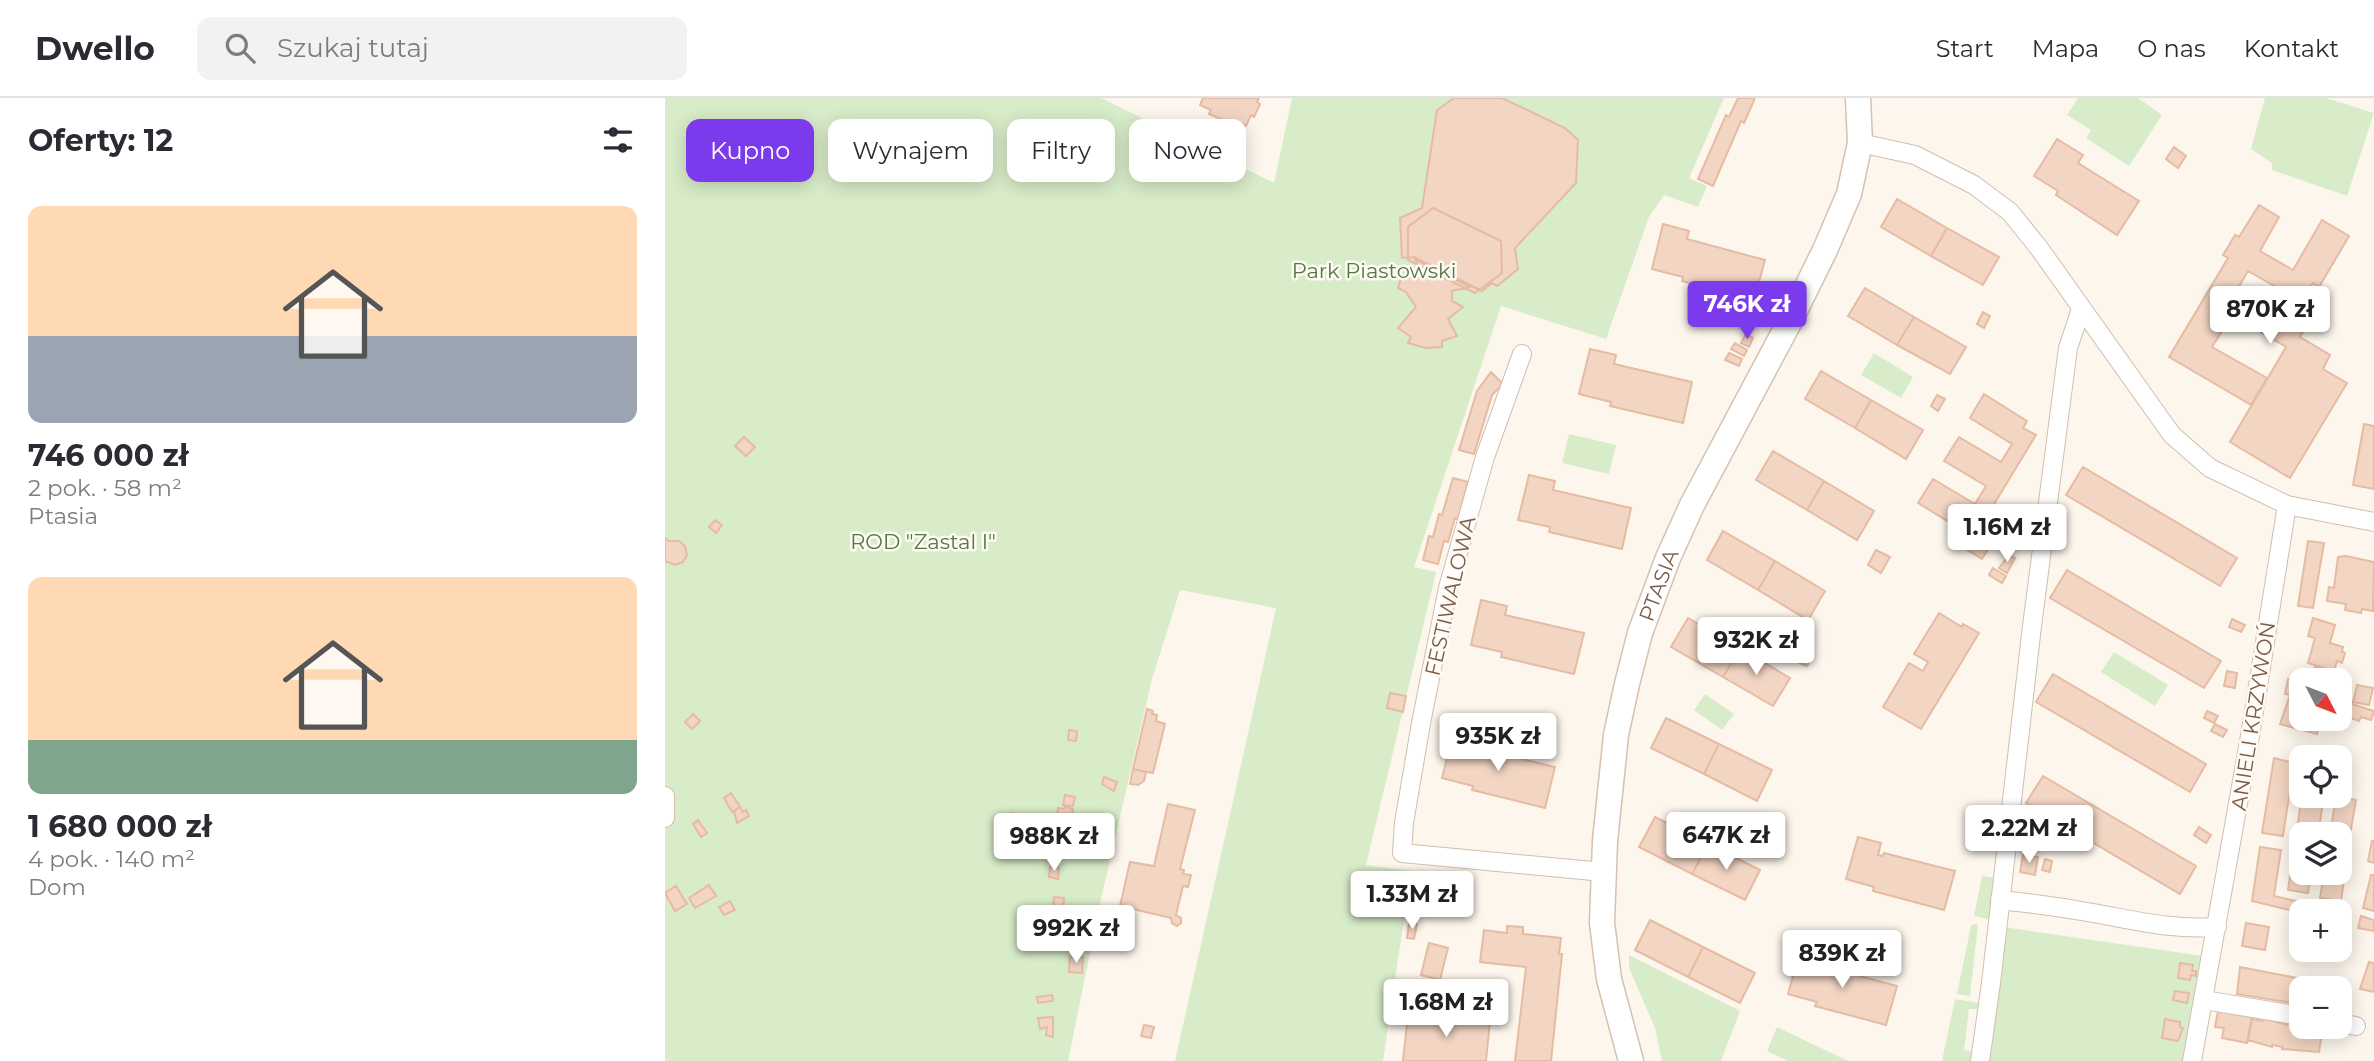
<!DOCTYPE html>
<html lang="pl">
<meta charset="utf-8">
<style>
body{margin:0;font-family:Montserrat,sans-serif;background:#f2f2f3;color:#2b2b33;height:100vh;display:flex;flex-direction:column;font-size:26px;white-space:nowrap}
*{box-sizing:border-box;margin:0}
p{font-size:23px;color:#7c7c81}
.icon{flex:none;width:38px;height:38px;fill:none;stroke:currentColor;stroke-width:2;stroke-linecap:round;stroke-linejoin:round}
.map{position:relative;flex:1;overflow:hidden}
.details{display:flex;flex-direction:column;background:#fff;width:665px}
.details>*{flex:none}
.hud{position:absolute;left:21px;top:21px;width:665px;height:63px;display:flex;gap:14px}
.needle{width:46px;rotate:132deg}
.tools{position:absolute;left:1624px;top:570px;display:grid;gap:14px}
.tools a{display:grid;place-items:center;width:63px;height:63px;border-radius:14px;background:#fff;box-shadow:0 4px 18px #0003;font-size:35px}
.price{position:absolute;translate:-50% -60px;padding:0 16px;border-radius:7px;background:#fff;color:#222;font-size:23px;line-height:46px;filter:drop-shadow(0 2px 4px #0008)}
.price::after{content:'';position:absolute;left:50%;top:42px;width:21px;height:16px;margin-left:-10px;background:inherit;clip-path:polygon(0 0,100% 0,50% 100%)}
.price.selected{background:#7c3aed;color:#fff}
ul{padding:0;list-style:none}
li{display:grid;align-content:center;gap:14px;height:371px;padding:0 28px}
li span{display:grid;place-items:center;height:217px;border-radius:14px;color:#555}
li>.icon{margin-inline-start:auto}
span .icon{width:126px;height:126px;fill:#fffc;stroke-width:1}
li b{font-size:30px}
h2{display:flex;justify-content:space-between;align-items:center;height:84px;padding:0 28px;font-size:30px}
.tag{padding:0 24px;border-radius:14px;background:#fff;box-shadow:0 4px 18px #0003;font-size:24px;line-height:63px}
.tag.selected{background:#7c3aed;color:#fff}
header{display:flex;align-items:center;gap:42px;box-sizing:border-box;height:98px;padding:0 35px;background:#fff;border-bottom:2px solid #e1e1e2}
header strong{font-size:33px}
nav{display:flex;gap:38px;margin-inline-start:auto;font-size:24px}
.search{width:490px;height:63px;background:#f2f2f3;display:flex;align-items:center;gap:18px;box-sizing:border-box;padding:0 24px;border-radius:14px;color:#7c7c81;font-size:26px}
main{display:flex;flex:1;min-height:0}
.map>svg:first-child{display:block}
.green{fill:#d8ecc9}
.building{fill:#f3d5c3;stroke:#e6bba3;stroke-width:2}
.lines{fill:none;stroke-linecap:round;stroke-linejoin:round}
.street-casing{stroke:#d1beb0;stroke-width:20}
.secondary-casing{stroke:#d6c0b0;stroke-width:27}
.street{stroke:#fff;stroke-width:18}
.secondary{stroke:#fff;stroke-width:24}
.labels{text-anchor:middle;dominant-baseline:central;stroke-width:5;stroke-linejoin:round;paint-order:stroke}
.park-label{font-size:21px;fill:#537a41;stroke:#fffaf3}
.street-label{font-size:21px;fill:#7a5c4d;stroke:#fffaf3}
</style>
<header>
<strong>Dwello</strong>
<div class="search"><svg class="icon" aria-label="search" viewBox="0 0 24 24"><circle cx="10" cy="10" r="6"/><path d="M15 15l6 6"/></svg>Szukaj tutaj</div>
<nav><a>Start</a><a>Mapa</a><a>O nas</a><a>Kontakt</a></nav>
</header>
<main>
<section class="details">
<h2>Oferty: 12<svg class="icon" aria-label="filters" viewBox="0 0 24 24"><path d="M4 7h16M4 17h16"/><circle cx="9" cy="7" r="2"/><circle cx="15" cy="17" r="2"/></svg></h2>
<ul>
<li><span style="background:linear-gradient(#ffd9b3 60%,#9aa5b1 0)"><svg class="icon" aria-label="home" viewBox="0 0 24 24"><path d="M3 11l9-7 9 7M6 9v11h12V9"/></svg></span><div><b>746 000 zł</b><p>2 pok. · 58 m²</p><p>Ptasia</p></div></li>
<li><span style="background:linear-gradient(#ffd9b3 75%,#7fa58c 0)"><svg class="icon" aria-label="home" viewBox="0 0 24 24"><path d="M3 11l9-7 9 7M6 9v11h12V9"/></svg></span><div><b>1 680 000 zł</b><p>4 pok. · 140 m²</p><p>Dom</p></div></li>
</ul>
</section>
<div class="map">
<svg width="1709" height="963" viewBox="0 0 1709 963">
<rect width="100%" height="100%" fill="#fdf6ec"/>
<path class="green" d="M0 0H436L609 85 627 0H1059L1024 80 1042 88 1033 109 999 97 984 119 941 241 836 208 749 469 771 474 701 767 746 773 718 963H510L611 510 515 492 487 581 436 801 403 963H0Z
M1413 0H1473L1497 17 1464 68 1421 40 1426 32 1402 17Z
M1600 0H1661L1709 15 1682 98 1607 72V65L1586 51Z
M1209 255 1248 279 1236 300 1196 277Z
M904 336 951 347 944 376 897 365Z
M1449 554 1503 587 1490 608 1436 574Z
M1040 596 1069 616 1057 632 1029 612Z
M1317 778 1331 780 1327 822 1309 818Z
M1309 826 1313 827 1305 898 1292 896 1306 828Z
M1338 829 1538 858 1520 963H1322Z
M964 857 1075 913 1056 963H997L990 930 964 870Z
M1290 901 1314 905 1315 911H1304L1299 952 1309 954 1308 963H1277Z
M1112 929 1183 963H1123L1102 953Z"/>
<path class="building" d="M538 0H594L592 4 595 6 589 19 586 17 581 28 570 23 568 26 544 16 546 12 535 7Z
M789 0H837L900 30 913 42 911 85 850 150 853 171 832 188 827 185 817 193 749 159 737 160 735 120 757 110 772 12Z
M1073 0H1090L1079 25 1076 23 1048 88 1033 81 1061 17 1064 19Z
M1392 41 1418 57 1413 65 1474 103 1452 137 1391 97 1393 93 1369 78Z
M1509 49 1521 58 1513 70 1501 61Z
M1232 101 1282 130 1266 158 1216 129Z
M1594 107 1614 119 1595 153 1628 172 1657 122 1684 138 1654 189 1648 185 1637 203 1651 212 1635 239 1665 257 1658 271 1682 285 1625 380 1565 344 1621 249 1589 230 1613 190 1583 173 1550 229 1557 233 1547 249 1602 280 1586 307 1504 259 1563 160 1558 157 1563 149 1570 137 1574 139Z
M768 110 836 143 837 175 810 195 743 162V129Z
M998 126 1024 133 1022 141 1100 162 1089 202 1017 183 1018 179 987 171Z
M1282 130 1334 159 1318 187 1266 158Z
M750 161 805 189 787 193V203L798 209 783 221 792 238 777 243V249L760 250 743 245 746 239 733 230 751 209 741 194 733 190 737 177 743 180 746 173 754 169Z
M1200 190 1249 219 1232 247 1183 218Z
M1318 214 1325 218 1319 230 1312 226Z
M1249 219 1301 249 1285 276 1232 247Z
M1081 236 1088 240 1084 249 1076 245Z
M1070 245 1082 252 1079 258 1066 251Z
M925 251 951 257 949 266 1027 284 1018 325 945 308 946 304 914 296Z
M1064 255 1077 261 1074 268 1060 262Z
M1156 273 1206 302 1190 330 1140 301Z
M826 274 838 286 827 297 809 356 794 352 812 293Z
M1319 296 1362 323 1358 330 1371 337 1320 421 1336 431 1317 461 1292 446 1301 431 1298 430 1297 432 1253 405 1268 381 1310 406 1321 388 1279 363 1294 339 1336 364 1347 346 1305 320Z
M1272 297 1280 301 1273 313 1266 308Z
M1206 302 1258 332 1241 361 1190 330Z
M1699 326 1709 328V391L1688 387Z
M79 339 90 349 81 358 70 348Z
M1108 353 1159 383 1142 412 1091 382Z
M1418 369 1572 460 1555 488 1401 397Z
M864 377 890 383 888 392 966 410 957 451 884 434 885 429 853 422Z
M788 380 803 384 793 421 790 420 783 444 779 443 773 466 758 462 764 438 768 439 774 416 777 417Z
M1159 383 1209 413 1192 442 1142 412Z
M50 422 57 427 51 435 44 429Z
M1058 433 1110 463 1093 492 1042 462Z
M0 440 4 443H14L20 448 22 457 18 464 10 467 0 463Z
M1643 443 1659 445 1648 510 1633 508Z
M1211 452 1225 459 1216 475 1203 467Z
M1344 457 1350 460 1342 475 1334 470Z
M1681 458 1709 464 1708 513 1697 511 1696 515 1680 512 1681 506 1662 503 1664 489 1669 490 1673 459Z
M1110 463 1160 493 1143 522 1093 492Z
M1328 470 1341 478 1337 485 1324 477Z
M1402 472 1556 563 1539 590 1385 500Z
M816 502 842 508 840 517 919 535 909 576 836 559 837 554 806 547Z
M1274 515 1297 529 1298 526 1314 535 1256 631 1218 609 1244 565 1258 573 1263 564 1249 556Z
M1023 520 1075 550 1058 579 1006 549Z
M1648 520 1670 527 1665 545 1678 549 1677 554 1680 555 1677 565 1672 563 1669 573 1643 565 1650 540 1643 538Z
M1567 521 1580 527 1576 534 1564 529Z
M1075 550 1125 580 1108 608 1058 579Z
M1140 553 1148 557 1142 568 1134 565Z
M1650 568 1683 582 1676 602 1675 583H1646Z
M1562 573 1572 575 1570 590 1559 588Z
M1388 576 1541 666 1525 694 1371 604Z
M1623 581 1636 586V621H1657L1652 636 1615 626 1625 597 1620 596Z
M1692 587 1708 590 1704 607 1688 604Z
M725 595 741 598 738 614 722 610Z
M1675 602 1709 613 1706 622 1696 619 1694 623 1686 620 1685 624 1675 620 1677 613 1675 612Z
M482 611 488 613 487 616 492 617 491 623 500 626 488 675 468 671Z
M1542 613 1553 618 1549 625 1539 620Z
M28 616 35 623 27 631 20 624Z
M1001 620 1054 646 1039 676 986 650Z
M1550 626 1562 632 1558 639 1546 633Z
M404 632 412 633 411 643 403 642Z
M788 636 813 642 811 650 890 669 880 710 807 692 808 688 777 680Z
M1054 646 1107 672 1092 703 1039 676Z
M1609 660 1636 667V681L1627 679 1618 738 1597 735Z
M468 671 481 674 479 683 473 687 465 686Z
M1378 678 1531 768 1515 796 1361 705Z
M439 679 452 684 449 693 437 686Z
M66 695 75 709 67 714 59 700Z
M400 697 410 699 408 708 398 707Z
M1637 698H1659L1653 737H1636V745L1630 744Z
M1671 698 1691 702 1682 754 1675 753V737H1665Z
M503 706 530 712 515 771 519 772 518 776 526 777 523 789 518 788 511 817 516 820V825L512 828 507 825 506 820 455 808 465 764 489 768Z
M75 709 78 714 81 712 84 718 72 725 69 713Z
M400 709 408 711 407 720 392 717 393 710 399 711Z
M345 715 354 716 351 734 342 732Z
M990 719 1043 746 1027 776 974 749Z
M33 722 42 735 36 739 28 726Z
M1534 729 1546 737 1541 745 1529 737Z
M1193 739 1216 745 1213 757 1218 758 1219 755 1290 773 1279 812 1208 793 1209 789 1181 781Z
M1707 743H1709V765L1703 763Z
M1043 746 1095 772 1080 802 1027 776Z
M1595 749 1616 752 1609 798 1675 813V814L1636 815 1587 803Z
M1358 757 1373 759 1370 777 1355 774Z
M1628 758 1636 759V775H1646L1643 795 1623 792Z
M1380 761 1387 763 1385 774 1377 772Z
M1675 767 1681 768 1676 803 1655 800 1659 775H1675Z
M385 769 394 770 393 781 384 779Z
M1706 777H1709V813L1698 810Z
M44 787 51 798 30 810 24 800Z
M11 788 22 806 10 813 0 795Z
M389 799 399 800 398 812 388 811Z
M65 803 70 812 59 817 54 809Z
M1696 818 1709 822V833L1693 830Z
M985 822 1038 849 1023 879 970 852Z
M744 825 752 826 749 841 742 840Z
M1581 825 1604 829 1600 852 1577 848Z
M842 828 858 829V836L896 840 894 856H897L886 963H850L861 869 815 864 819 832 842 835Z
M1675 834 1682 836 1677 853 1674 852Z
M764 845 783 850 775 882 756 877Z
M1038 849 1090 875 1075 905 1023 879Z
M1135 853 1158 859 1155 871 1160 872 1161 869 1232 888 1221 927 1150 908 1152 904 1123 896Z
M405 859H418L417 875 404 874Z
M1704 864 1709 865V894L1695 891Z
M1515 865 1528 867 1527 873H1531V878L1526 877 1525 882 1513 880Z
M1575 869 1663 886V891H1636V904L1634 903V906L1572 896Z
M1510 893 1524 895 1522 905 1508 902Z
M387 897 388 903 373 905 372 899Z
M1553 913 1587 919 1582 945 1557 940 1559 930 1550 929Z
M758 915 825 923 821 963H738L743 916 758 917Z
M388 919V939L381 937 382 929 375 931 373 920Z
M1598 920 1622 927V925L1634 926 1636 925V929H1658L1654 954 1617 951 1618 949 1607 947V949L1583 942 1587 921 1597 923Z
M1500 921 1515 924V929L1518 930 1513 943 1497 940Z
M479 927 489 929 486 940 476 938Z"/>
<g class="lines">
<defs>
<path id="street" d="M1195 45 1250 57 1309 87 1345 114 1374 150 1507 337 1545 370 1622 407 1709 424
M857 256 820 359 783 490 756 625 739 725 737 755 938 774
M0 698V720
M1335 802C1364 805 1394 809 1422 814 1470 822 1503 832 1552 829
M1539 902 1636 918
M1675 925 1691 928
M1315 963 1326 885 1367 528 1403 250 1416 211
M1527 963 1584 644 1622 407"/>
<g id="secondary">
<path id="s1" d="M966 963 944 881 937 825 940 743 951 637 962 586 975 535 1003 460 1027 407 1126 221 1160 152 1184 96 1195 45 1193 0"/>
</g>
</defs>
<use href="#street" class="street-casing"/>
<use href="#secondary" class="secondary-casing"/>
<use href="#street" class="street"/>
<use href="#secondary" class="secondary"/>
</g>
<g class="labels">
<g class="park-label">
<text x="709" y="172">Park Piastowski</text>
<text x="258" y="443">ROD "Zastal I"</text>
</g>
<g class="street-label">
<text stroke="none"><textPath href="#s1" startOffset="486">PTASIA</textPath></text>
<text transform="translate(785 498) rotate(-77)">FESTIWALOWA</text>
<text transform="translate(1588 618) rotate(-81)">ANIELI KRZYWOŃ</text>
</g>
</g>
</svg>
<div class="tools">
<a><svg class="needle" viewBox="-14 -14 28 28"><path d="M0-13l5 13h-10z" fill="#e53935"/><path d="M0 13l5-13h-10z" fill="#7c7c81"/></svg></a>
<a><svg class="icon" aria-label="locate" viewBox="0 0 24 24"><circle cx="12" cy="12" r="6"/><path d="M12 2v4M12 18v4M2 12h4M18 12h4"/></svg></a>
<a><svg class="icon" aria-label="layers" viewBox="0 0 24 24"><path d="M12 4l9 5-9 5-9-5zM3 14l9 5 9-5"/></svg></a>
<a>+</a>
<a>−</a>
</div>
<b class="price selected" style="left:1082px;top:243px">746K zł</b>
<b class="price" style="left:1605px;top:248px">870K zł</b>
<b class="price" style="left:1342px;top:466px">1.16M zł</b>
<b class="price" style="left:1091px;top:579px">932K zł</b>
<b class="price" style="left:833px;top:675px">935K zł</b>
<b class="price" style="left:1364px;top:767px">2.22M zł</b>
<b class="price" style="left:1061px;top:774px">647K zł</b>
<b class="price" style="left:389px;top:775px">988K zł</b>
<b class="price" style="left:747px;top:833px">1.33M zł</b>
<b class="price" style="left:411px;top:867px">992K zł</b>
<b class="price" style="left:1177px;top:892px">839K zł</b>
<b class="price" style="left:781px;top:941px">1.68M zł</b>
<div class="hud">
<a class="tag selected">Kupno</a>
<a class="tag">Wynajem</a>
<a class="tag">Filtry</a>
<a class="tag">Nowe</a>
</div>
</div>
</main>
